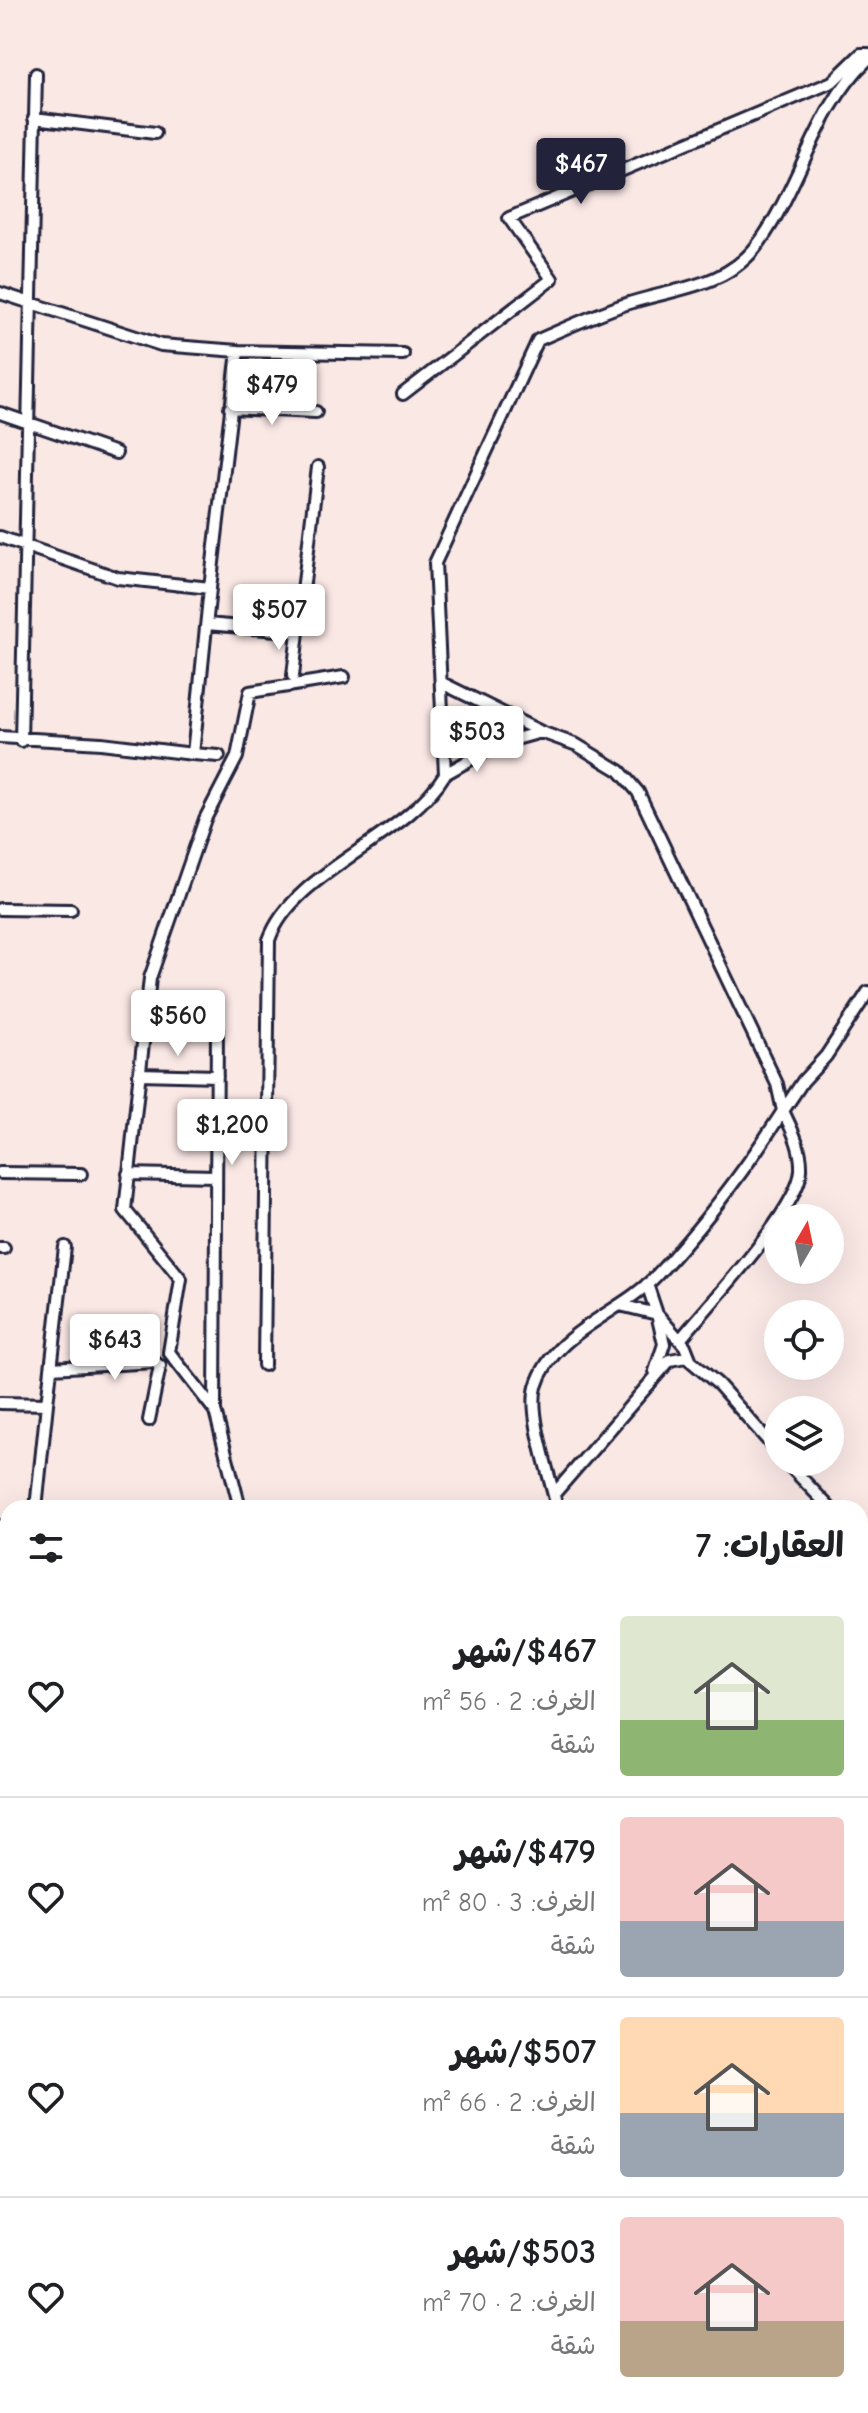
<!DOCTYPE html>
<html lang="ar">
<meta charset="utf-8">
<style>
body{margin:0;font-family:"Comic Neue","Playpen Sans Arabic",sans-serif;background:#f2f2f2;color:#202124;direction:rtl;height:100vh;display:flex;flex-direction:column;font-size:30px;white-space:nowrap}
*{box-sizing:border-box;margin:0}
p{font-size:26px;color:#757577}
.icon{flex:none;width:44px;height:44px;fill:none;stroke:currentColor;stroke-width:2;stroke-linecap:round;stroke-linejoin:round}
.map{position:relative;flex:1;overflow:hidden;direction:ltr}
.drawer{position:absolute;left:0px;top:1500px;width:868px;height:914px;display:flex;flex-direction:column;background:#fff;border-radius:24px 24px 0 0;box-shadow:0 8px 32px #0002;direction:rtl}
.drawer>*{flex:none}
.needle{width:52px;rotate:9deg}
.controls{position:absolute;left:764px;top:1204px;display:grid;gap:16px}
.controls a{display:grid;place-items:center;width:80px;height:80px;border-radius:50%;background:#fff;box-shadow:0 8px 32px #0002;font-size:40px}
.price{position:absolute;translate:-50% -68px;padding:0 18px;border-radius:8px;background:#fff;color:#222;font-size:26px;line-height:52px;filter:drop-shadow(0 2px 4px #0008)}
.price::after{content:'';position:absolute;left:50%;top:48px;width:24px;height:18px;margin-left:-12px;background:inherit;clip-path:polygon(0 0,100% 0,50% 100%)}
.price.current{background:#22223b;color:#fff}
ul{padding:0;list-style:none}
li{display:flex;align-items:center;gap:24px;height:200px;padding:0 24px}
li+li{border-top:2px solid #e0e0e0}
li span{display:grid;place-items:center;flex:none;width:224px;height:160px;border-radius:8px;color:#555}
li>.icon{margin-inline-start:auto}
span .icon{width:96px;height:96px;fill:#fffc;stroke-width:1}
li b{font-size:34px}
h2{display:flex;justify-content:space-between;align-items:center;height:96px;padding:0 24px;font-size:34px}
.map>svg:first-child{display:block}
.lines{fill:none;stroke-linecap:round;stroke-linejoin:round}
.minor-casing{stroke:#22223b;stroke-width:16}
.minor{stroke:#fff;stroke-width:10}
</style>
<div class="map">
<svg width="868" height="2413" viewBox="0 0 868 2413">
<rect width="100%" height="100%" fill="#fae8e5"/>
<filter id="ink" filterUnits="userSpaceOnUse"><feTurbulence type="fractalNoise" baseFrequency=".0125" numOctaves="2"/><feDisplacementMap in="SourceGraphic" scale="16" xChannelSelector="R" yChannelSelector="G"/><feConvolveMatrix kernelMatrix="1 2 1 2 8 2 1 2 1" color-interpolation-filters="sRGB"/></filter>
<g filter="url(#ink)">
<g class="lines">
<defs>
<path id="minor" d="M34 118 155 133
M0 293 161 345 238 351 403 354
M403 394 552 279 509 218 832 82 861 54H868
M230 408 316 412
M0 413 116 453
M0 537 118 578 210 588 193 754 101 743 0 737
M210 588 238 351
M207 624 298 632 318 467
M293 676 298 632
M442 683 541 732
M21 741 36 74
M193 754 219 756
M0 909 71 910
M145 1024 217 1023 215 1409
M139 1074 217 1076
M0 1173 81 1174
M128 1174 215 1176
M0 1248H4
M647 1284 657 1314 685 1346 691 1361
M620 1305 657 1314 664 1344 655 1371
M680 1340C708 1305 799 1210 801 1170 802 1148 792 1130 783 1111L803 1081 826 1056 868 992
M264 1365 269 940C293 871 406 839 445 774
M51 1368 154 1362 160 1366 149 1420
M0 1403 47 1404 36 1508
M47 1404 65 1247
M786 1462 830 1508
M554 1494 670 1360 686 1357 718 1384 778 1452
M240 1508 215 1411 169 1352 181 1279 125 1210 150 978 205 819 237 757 250 692 344 677
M557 1508C551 1479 528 1415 536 1387 552 1332 620 1314 656 1276 703 1226 745 1170 783 1111L777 1084 638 792 620 771 577 745 541 732 498 744 445 774 435 563 538 340C566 328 594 315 623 305 672 288 726 289 759 243 800 187 816 107 868 59
M0 1526 8 1527
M860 1561 868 1548
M0 1659 8 1660
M0 1769 8 1770
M860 2202 868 2150
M855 2406 859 2413"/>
</defs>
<use href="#minor" class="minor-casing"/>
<use href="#minor" class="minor"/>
</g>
</g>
</svg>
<div class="controls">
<a><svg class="needle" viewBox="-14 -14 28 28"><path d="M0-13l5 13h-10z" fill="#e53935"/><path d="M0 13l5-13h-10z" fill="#757577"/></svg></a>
<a><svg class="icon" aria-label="locate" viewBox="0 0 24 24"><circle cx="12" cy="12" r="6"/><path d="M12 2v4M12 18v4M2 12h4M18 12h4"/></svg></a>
<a><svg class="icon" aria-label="layers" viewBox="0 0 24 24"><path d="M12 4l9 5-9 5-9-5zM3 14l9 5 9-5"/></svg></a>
</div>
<b class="price current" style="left:581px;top:206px">$467</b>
<b class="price" style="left:272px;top:427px">$479</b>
<b class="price" style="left:279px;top:652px">$507</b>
<b class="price" style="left:477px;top:774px">$503</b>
<b class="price" style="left:178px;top:1058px">$560</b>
<b class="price" style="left:232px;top:1167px">$1,200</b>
<b class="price" style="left:115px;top:1382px">$643</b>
<section class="drawer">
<h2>العقارات: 7<svg class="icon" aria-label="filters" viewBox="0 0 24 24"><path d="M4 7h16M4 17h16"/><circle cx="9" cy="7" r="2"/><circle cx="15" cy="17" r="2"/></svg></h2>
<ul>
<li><span style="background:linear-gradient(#dfe7d0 65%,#8fb573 0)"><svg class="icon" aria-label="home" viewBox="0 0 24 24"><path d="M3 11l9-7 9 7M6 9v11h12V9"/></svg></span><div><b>$467/شهر</b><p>الغرف: 2 · 56 m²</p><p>شقة</p></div><svg class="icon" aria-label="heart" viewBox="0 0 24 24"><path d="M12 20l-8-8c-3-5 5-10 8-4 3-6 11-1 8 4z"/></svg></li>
<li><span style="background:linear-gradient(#f6c9c9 65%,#9aa5b1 0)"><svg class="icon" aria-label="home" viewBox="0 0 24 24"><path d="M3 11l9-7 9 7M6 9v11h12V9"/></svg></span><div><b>$479/شهر</b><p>الغرف: 3 · 80 m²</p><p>شقة</p></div><svg class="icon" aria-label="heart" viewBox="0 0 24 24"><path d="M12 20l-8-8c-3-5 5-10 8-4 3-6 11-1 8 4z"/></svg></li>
<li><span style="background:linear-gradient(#ffd9b3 60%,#9aa5b1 0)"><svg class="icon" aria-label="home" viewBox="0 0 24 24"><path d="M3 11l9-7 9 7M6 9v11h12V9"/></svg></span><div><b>$507/شهر</b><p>الغرف: 2 · 66 m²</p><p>شقة</p></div><svg class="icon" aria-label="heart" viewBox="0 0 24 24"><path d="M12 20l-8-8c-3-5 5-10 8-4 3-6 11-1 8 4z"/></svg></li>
<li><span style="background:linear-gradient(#f6c9c9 65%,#b9a48a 0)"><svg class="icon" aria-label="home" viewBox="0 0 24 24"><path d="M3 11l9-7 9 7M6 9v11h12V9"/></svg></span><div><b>$503/شهر</b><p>الغرف: 2 · 70 m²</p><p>شقة</p></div><svg class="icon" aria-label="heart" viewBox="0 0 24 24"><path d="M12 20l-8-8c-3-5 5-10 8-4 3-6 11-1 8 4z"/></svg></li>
</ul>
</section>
</div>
